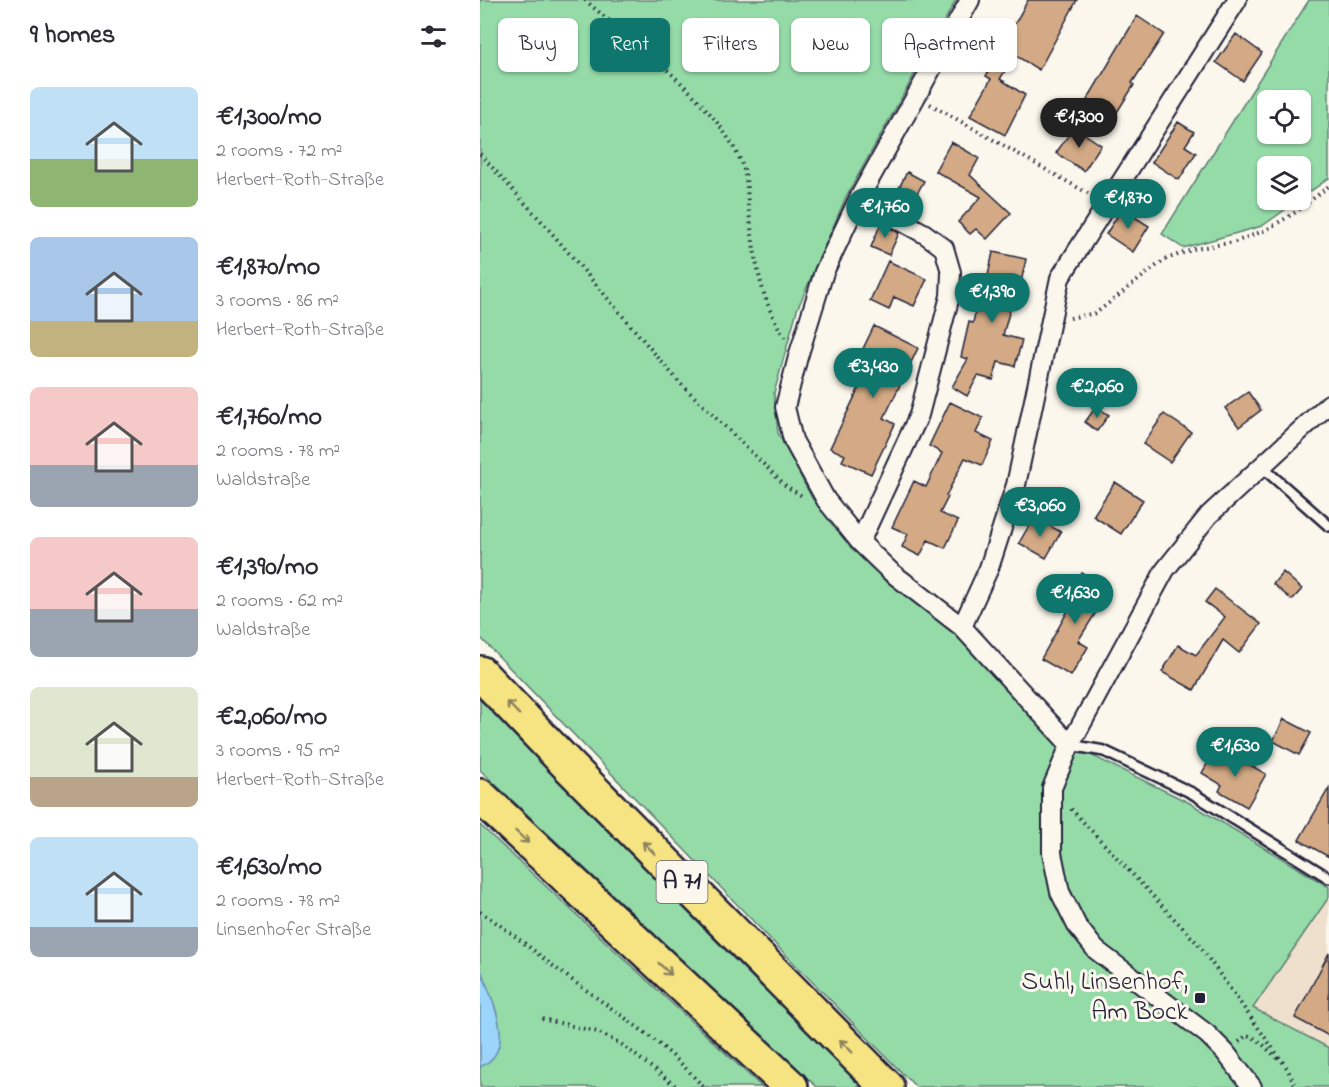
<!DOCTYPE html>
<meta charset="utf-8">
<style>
body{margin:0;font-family:"Indie Flower",sans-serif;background:#f7f7f7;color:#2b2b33;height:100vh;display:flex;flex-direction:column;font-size:22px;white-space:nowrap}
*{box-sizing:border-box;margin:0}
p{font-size:20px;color:#7c7c81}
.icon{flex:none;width:33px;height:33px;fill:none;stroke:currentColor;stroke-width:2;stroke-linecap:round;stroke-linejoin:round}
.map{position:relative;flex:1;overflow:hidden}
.drawer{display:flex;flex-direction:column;background:#fff;width:480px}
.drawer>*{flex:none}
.hud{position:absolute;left:18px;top:18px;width:570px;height:54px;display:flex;gap:12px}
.fabs{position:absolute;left:777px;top:90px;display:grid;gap:12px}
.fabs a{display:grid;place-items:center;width:54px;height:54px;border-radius:9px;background:#fff;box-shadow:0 2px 4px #0004;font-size:30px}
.price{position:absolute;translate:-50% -51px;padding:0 14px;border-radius:21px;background:#0f766e;color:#fff;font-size:20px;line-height:39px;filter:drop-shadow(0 2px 3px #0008)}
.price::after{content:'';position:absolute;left:50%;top:36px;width:18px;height:14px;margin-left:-9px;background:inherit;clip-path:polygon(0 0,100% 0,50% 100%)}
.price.current{background:#222;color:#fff}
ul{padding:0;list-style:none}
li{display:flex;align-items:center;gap:18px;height:150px;padding:0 30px}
li span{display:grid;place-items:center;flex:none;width:168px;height:120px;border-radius:9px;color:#555}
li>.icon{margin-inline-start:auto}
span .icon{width:72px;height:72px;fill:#fffc;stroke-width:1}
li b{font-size:26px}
h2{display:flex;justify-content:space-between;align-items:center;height:72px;padding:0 30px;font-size:26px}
.pill{padding:0 21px;border-radius:9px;background:#fff;box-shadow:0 2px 4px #0004;font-size:21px;line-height:54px}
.pill.current{background:#0f766e;color:#fff}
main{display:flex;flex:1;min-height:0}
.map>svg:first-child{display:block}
.built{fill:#efe0cd}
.green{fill:#95dba8;stroke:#5c7e72;stroke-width:1.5;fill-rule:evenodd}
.water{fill:#9bd5fb;stroke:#6b8dae;stroke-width:1.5}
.building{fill:#d3aa85;stroke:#22223b;stroke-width:1.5}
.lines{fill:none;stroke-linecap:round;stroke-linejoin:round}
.service-casing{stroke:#22223b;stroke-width:14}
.minor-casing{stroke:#22223b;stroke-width:22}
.motorway-casing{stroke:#22223b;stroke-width:38}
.path{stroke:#22223b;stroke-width:4;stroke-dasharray:1.5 4.5;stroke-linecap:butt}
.service{stroke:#fbf7ec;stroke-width:9}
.minor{stroke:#fbf7ec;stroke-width:18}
.motorway{stroke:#f6e381;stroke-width:33}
.oneway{stroke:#8c825e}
.poi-dot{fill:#22223b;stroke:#fbf7ec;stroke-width:2}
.labels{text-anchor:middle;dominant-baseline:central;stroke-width:6;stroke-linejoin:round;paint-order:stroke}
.shield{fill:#fbf7ec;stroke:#636270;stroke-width:1.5}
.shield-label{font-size:24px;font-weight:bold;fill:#22223b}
.poi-label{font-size:26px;fill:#22223b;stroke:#fbf7ec;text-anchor:end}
</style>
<main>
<section class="drawer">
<h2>9 homes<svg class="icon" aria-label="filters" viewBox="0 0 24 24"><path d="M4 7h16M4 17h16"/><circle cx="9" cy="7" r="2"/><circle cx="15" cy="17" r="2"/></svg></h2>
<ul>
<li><span style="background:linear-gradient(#bfe0f5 60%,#8fb573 0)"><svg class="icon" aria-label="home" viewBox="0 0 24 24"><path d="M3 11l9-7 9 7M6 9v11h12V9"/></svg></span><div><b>€1,300/mo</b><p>2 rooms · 72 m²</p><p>Herbert-Roth-Straße</p></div></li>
<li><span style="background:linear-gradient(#a9c7e8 70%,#c2b280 0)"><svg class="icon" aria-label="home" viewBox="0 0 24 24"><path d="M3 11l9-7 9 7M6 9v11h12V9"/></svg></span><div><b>€1,870/mo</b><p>3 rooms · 86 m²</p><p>Herbert-Roth-Straße</p></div></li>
<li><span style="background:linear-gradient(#f6c9c9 65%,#9aa5b1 0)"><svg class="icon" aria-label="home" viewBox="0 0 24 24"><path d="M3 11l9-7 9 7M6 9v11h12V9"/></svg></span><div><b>€1,760/mo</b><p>2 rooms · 78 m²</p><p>Waldstraße</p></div></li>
<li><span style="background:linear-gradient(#f6c9c9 60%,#9aa5b1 0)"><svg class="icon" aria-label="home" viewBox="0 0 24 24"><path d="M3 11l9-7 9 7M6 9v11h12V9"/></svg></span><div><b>€1,390/mo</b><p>2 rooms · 62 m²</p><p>Waldstraße</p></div></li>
<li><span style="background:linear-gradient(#dfe7d0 75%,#b9a48a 0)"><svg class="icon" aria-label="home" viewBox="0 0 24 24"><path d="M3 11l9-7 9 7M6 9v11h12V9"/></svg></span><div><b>€2,060/mo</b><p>3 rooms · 95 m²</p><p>Herbert-Roth-Straße</p></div></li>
<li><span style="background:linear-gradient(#bfe0f5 75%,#9aa5b1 0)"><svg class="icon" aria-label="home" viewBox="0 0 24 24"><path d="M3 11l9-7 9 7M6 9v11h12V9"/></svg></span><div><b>€1,630/mo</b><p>2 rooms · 78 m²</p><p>Linsenhofer Straße</p></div></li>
</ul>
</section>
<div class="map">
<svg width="849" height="1087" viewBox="0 0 849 1087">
<rect width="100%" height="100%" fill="#fbf7ec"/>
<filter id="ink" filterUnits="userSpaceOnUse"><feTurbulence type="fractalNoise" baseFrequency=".0167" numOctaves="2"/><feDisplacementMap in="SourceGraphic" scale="12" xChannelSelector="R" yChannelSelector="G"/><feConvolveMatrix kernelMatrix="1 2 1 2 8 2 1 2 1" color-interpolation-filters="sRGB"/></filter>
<g filter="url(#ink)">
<path class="built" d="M849 897V1048L773 1008Z"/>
<path class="green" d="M0 0H476L366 197 317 310 294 393 298 433 333 500H346L482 627 590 745 708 802 849 887V897L773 1008 849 1048V1087H436L298 947 0 637Z
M829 0H849V178L821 198 820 166H788V200H819L782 226 703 248 682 234ZM788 100H820V134H788Z
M0 691 390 1087H337L0 770Z
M0 825 282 1087H0Z"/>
<path class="water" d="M0 967C10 997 40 1049 0 1067Z"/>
<path class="building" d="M548 0H597L559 70 535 55 520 79 545 95 525 135 490 116 511 79 506 76Z
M657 16 684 34 652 83 654 85 634 117 607 100Z
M756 34 782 53 763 81 736 62Z
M698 122 714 132 705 146 716 153 699 180 672 162Z
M594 127 621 145 604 171 576 153Z
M471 142 499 158 490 175 531 213 507 239 496 229 490 234 478 222 501 197 455 171Z
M427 172 444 181 435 197 419 188Z
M642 209 669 226 653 252 626 234Z
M401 223 419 233 409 255 391 247Z
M513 252 546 259 539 292 535 291 523 335 542 340 535 366 518 362 513 380 498 376 487 396 472 387 488 359 481 357 489 322 493 323 501 284 506 285Z
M408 261 447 279 434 306 414 297 409 310 390 301Z
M394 326 438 348 404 418 415 424 391 474 362 461 365 455 350 448 379 388 367 382Z
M768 392 781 410 759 427 745 408Z
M470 402 503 418 496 433 513 441 502 465 485 458 466 496 468 497 460 513 478 521 465 548 448 540 440 556 422 547 428 534 412 527 434 481 446 487 462 453 449 446Z
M616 407 629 415 617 431 605 422Z
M684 414 711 432 690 462 663 444Z
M635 482 663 500 641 534 613 516Z
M554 517 581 532 566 558 539 543Z
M803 572 822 589 812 600 793 584Z
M602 573 630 590 598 641 608 647 591 676 561 659 590 607 583 603Z
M735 589 781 624 759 653 743 640 714 690 682 672 698 645 716 655 745 617 725 602Z
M804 719 831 733 819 755 793 741Z
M734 752 754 764 758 758 786 774 767 807 739 791 742 785 722 773Z
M849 788V857L819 840Z
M849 953V1036L815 1018Z"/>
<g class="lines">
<defs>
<path id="service" d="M781 466 849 526
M590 745 624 751 712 793 849 878"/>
<path id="minor" d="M490 0 379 198 344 272 318 357 305 407 313 440 346 500 380 542 411 572 482 627 590 745
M379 198 445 234 464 248 471 272 470 296 439 415 380 542
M482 627 509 568 536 485 580 278 757 0
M772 1087 745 1052 727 1034 616 950 597 926 580 892 572 853V788L590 745 685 570 729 515 849 404"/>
<path id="motorway" d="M0 673 86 763 407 1087
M0 796 311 1087"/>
</defs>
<use href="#service" class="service-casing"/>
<use href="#minor" class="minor-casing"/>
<use href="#motorway" class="motorway-casing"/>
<path class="path" d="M105 0C156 45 239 103 263 167 268 181 267 198 269 212 275 258 279 298 305 338
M450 104 611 195
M0 154 64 224 199 382 306 486 322 496
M590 318 616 313 684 260 714 249 755 242 786 230 816 212 849 186
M591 809 718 944 807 1068 816 1087
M0 912C33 932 61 958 92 980 138 1014 186 1043 223 1087
M62 1019 118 1032 141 1044 197 1087
M759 1042 767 1035 778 1040 798 1059"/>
<use href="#service" class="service"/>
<use href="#minor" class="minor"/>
<use href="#motorway" class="motorway"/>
</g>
<defs><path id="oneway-shaft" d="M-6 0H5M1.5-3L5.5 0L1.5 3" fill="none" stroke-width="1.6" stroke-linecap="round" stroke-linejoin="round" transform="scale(1.5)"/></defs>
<g class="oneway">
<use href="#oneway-shaft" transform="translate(33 708) rotate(-134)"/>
<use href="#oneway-shaft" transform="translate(42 837) rotate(43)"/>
<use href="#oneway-shaft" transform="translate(169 848) rotate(-135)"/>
<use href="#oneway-shaft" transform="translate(185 969) rotate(43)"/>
<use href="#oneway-shaft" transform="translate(366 1046) rotate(-135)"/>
</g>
</g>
<rect class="poi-dot" x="714" y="992" width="12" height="12" rx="3"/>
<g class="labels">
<rect class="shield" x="176.5" y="861" width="51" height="42" rx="4.5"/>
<g class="shield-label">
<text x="202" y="882">A 71</text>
</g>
<g class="poi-label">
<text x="708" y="983">Suhl, Linsenhof,<tspan x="708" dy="30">Am Bock</tspan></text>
</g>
</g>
</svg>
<div class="fabs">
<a><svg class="icon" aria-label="locate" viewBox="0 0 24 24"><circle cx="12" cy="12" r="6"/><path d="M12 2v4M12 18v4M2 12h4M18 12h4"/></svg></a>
<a><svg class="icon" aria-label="layers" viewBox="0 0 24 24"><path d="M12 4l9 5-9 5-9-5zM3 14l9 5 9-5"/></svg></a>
</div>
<b class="price current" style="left:599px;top:149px">€1,300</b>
<b class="price" style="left:648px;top:230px">€1,870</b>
<b class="price" style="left:405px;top:239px">€1,760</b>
<b class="price" style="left:512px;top:324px">€1,390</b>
<b class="price" style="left:393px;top:399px">€3,430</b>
<b class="price" style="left:617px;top:419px">€2,060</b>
<b class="price" style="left:560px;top:538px">€3,060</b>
<b class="price" style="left:595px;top:625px">€1,630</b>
<b class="price" style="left:755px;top:778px">€1,630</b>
<div class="hud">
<a class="pill">Buy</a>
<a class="pill current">Rent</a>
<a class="pill">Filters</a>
<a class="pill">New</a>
<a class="pill">Apartment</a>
</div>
</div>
</main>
